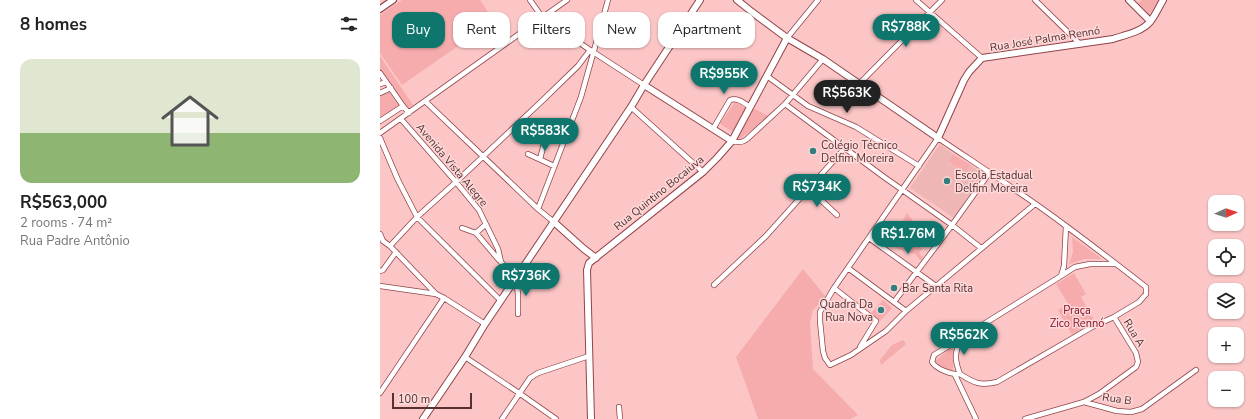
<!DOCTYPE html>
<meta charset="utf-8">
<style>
body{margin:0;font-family:"Nunito Sans",sans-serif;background:#f2f2f2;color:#222;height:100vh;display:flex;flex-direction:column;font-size:15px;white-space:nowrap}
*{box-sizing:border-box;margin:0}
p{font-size:13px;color:#767676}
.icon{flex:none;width:22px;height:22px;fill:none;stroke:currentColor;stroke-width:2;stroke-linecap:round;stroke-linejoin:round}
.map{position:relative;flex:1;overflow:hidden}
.details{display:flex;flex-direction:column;background:#fff;width:380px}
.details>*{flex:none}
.top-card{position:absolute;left:12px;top:12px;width:380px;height:36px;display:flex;gap:8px}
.needle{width:26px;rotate:87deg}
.tools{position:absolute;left:828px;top:195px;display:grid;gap:8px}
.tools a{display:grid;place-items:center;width:36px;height:36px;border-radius:8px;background:#fff;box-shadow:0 1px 3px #0004;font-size:20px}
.scale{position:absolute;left:12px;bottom:10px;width:80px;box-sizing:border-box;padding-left:4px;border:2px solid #553132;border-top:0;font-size:11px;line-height:14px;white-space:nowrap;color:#553132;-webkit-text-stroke:3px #fed9d9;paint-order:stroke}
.price{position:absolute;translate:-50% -34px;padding:0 9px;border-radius:14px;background:#0f766e;color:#fff;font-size:13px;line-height:26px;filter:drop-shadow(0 1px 2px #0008)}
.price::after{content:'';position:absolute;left:50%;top:24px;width:12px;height:9px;margin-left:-6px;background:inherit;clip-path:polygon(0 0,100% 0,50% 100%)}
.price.current{background:#222;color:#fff}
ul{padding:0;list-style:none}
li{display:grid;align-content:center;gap:8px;height:212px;padding:0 20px}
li+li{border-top:1px solid #e0e0e0}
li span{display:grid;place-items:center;height:124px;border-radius:12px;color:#555}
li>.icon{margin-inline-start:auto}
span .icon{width:72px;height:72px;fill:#fffc;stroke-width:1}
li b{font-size:17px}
h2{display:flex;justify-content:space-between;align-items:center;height:48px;padding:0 20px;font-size:17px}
.chip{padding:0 14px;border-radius:12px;background:#fff;box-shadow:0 1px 3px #0004;font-size:14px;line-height:36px}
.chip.current{background:#0f766e;color:#fff}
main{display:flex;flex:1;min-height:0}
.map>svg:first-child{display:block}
.built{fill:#efb6b6}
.green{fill:#f6abac}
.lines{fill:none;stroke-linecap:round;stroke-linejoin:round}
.minor-casing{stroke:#914449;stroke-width:6}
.tertiary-casing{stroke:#914449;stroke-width:8}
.secondary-casing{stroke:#914449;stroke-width:8}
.minor{stroke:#fff;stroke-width:4.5}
.tertiary{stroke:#fff;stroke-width:5.5}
.secondary{stroke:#fff;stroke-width:6}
.poi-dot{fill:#347d7f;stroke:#fed9d9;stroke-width:1.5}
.labels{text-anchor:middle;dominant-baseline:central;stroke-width:3;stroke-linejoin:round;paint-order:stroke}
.street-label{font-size:11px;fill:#553132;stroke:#fed9d9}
.poi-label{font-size:11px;fill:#553132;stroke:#fed9d9;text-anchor:start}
.park-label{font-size:11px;fill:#811026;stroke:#fed9d9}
</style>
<main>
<section class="details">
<h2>8 homes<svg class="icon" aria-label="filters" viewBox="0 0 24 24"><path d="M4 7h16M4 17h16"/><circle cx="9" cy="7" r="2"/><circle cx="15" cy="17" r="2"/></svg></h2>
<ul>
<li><span style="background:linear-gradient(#dfe7d0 60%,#8fb573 0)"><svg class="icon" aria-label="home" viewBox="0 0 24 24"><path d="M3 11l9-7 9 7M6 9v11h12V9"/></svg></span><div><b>R$563,000</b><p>2 rooms · 74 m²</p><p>Rua Padre Antônio</p></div></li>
</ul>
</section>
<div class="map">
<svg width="876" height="419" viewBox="0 0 876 419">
<rect width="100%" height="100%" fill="#fcc6c6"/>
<path class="built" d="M560 144 573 154 568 163 585 174 591 165 603 174 574 218 530 188Z"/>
<path class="green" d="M22 0H100L114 21 22 85 0 53V15Z
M762 0H779L769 15 758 3Z
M0 56 33 105 27 110 0 70Z
M9 92 19 106 0 118V96Z
M355 102 367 109 353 132 340 124Z
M373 108 390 117 358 140 357 139Z
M573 154 591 165 585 174 568 162Z
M527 213 536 225 532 230 533 232 531 234 535 245 542 248 539 253 543 257 541 261 535 254 518 249 507 240 521 224Z
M692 237 722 259H705L689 264 693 252Z
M423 269 446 297 433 310 430 323 433 369 478 415 470 419H378L356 357Z
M694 273 706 294 701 297 715 322 692 335 678 310 688 304 676 284Z
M503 300 512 308 500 321 491 313Z
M523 340 526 344 501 365 500 360 512 345Z
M573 346V372L554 362Z"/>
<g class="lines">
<defs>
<path id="minor" d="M150 0 162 17 210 50 264 85
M536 0 602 58
M655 0 699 43
M407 38 438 0
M0 73 23 106 29 113
M387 76 428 106 476 127 539 166
M0 84 6 82
M479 84 562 0
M0 93 11 88
M45 101 158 209 175 223
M405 104 504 177 572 225 601 248
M251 107 323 172
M21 119 76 182 99 210 118 249 121 262 136 280 138 294V314
M0 121 23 106
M333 129 350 100C357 97 364 103 370 107
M0 133 187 0
M0 138 18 180 37 217 121 301
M352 141C358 143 362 143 367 139L405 104 443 59
M148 154 174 166
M160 159 166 136
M429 189 457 215
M158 209 201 97 228 0
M82 228 96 233 119 260
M96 233 105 225
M0 234 3 241 10 246 56 294
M489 238 556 286
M10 246 37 217 76 182 163 100 198 66 210 50
M468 268 526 311
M0 271 3 270 16 252
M681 276 695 267 710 264H736
M334 285 386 236 465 148
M0 286 56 294 64 298 105 324
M454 288 496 321 480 347
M514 302 572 225 610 172
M580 339C575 354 574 359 580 374
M85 357 139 393 176 419
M580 374C594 383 600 386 617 382L712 327 734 317 759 302 766 294V287C739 266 713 246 686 226 645 195 601 167 558 138L454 288 440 312V321L443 351 445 358 450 365 471 355 506 331 526 311 655 204
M580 374C572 375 556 369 552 362L554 355 681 276 684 266 686 226
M575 375 596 419
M0 393 64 298
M704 402 719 394 756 367 758 362 756 353 734 317
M239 407 240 419
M122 419 150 378 158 373 209 356
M645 419 704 402 737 411 751 412 762 409 816 370"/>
<path id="tertiary" d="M0 9 13 0"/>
<path id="secondary" d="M357 0 372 12 407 38 443 59 558 138 584 80 589 72 602 58 733 39C745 35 761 32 770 22 775 16 779 7 783 0
M749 0 770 21
M264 85 352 141
M175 223 204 249 216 258
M43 419 85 357 105 324 251 107 264 85 320 0
M211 419 207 270 209 263 323 172 337 158 352 141 407 38"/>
</defs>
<use href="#minor" class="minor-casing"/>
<use href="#tertiary" class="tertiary-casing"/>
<use href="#secondary" class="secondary-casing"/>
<use href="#minor" class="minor"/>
<use href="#tertiary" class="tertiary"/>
<use href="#secondary" class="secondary"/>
</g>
<g class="poi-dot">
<circle cx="433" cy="151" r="4"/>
<circle cx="567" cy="181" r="4"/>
<circle cx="514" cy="288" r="4"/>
<circle cx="501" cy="310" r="4"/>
</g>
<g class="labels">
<g class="street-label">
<text transform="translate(665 39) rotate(-9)">Rua José Palma Rennó</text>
<text transform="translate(72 165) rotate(50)">Avenida Vista Alegre</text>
<text transform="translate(279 193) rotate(-39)">Rua Quintino Bocaiuva</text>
<text transform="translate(754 333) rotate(59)">Rua A</text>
<text transform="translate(737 399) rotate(8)">Rua B</text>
</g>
<g class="poi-label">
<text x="441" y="145">Colégio Técnico<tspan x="441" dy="13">Delfim Moreira</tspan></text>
<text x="575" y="175">Escola Estadual<tspan x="575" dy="13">Delfim Moreira</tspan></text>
<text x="522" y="288">Bar Santa Rita</text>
<text x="493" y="304" text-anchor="end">Quadra Da<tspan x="493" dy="13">Rua Nova</tspan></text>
</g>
<g class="park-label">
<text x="697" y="310">Praça<tspan x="697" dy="13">Zico Rennó</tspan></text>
</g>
</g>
</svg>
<div class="tools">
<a><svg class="needle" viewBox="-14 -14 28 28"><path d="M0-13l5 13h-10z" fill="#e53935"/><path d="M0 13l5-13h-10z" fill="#767676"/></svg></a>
<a><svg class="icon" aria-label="locate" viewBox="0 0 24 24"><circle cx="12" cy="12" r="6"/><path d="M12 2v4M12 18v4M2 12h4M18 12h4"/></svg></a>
<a><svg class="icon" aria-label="layers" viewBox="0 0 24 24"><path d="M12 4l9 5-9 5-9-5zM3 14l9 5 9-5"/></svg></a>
<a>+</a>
<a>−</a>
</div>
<div class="scale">100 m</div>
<b class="price" style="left:526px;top:48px">R$788K</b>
<b class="price" style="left:344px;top:95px">R$955K</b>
<b class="price current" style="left:467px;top:114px">R$563K</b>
<b class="price" style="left:165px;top:152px">R$583K</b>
<b class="price" style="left:437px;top:208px">R$734K</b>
<b class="price" style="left:528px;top:255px">R$1.76M</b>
<b class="price" style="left:146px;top:297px">R$736K</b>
<b class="price" style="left:584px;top:356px">R$562K</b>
<div class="top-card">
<a class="chip current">Buy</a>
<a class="chip">Rent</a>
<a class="chip">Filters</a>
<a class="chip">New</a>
<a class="chip">Apartment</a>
</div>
</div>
</main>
